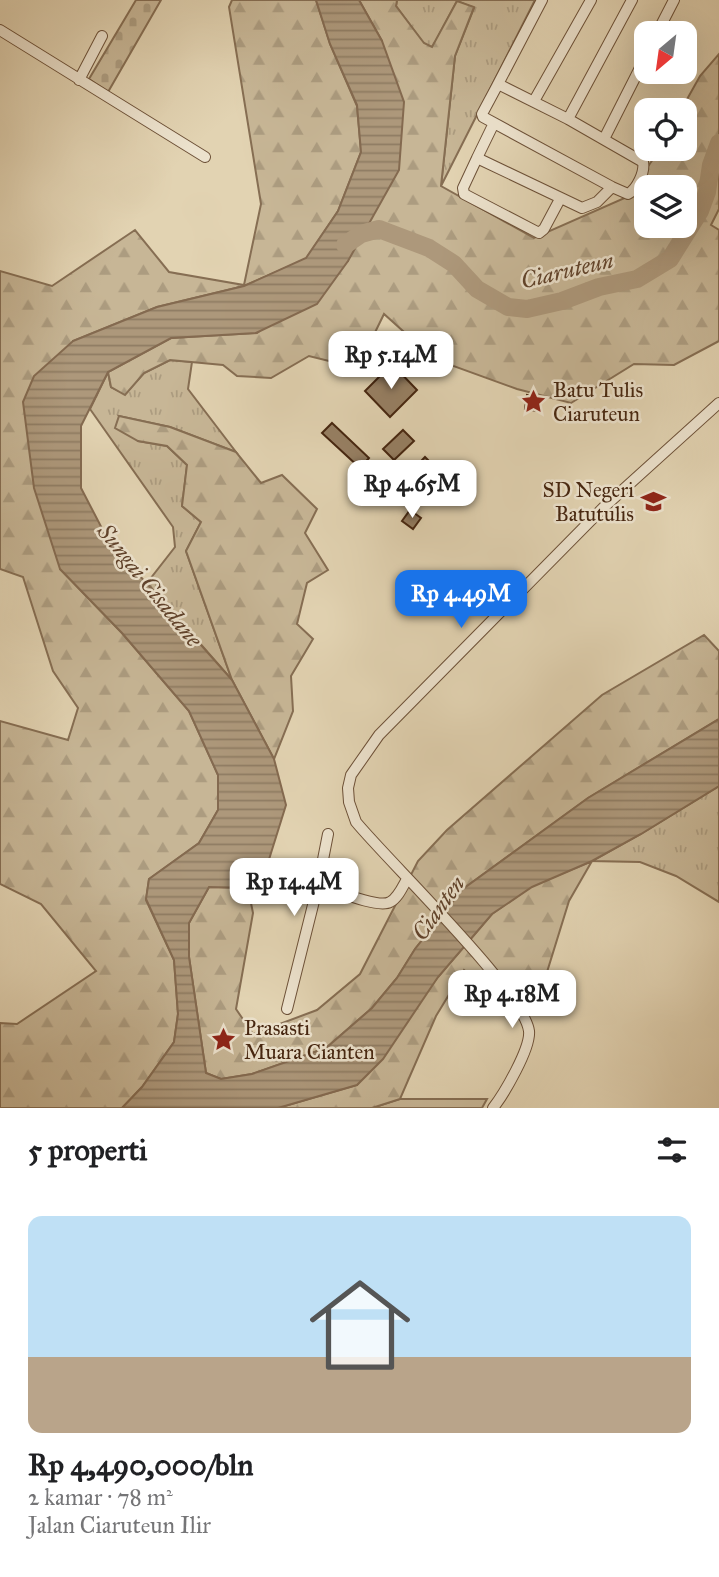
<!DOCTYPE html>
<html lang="id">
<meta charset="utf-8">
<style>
body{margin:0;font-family:"IM FELL Great Primer",serif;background:#f2f2f2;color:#202124;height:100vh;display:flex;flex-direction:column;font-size:26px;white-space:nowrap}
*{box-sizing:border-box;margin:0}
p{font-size:23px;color:#757577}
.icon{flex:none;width:38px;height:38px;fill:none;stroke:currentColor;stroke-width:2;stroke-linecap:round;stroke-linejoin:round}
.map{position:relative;height:1108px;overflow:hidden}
.side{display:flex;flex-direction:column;background:#fff;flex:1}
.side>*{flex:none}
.needle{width:46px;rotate:209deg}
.buttons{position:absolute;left:634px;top:21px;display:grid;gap:14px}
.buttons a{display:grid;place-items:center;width:63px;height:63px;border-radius:14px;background:#fff;box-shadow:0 7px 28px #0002;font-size:35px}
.price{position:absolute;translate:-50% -60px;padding:0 16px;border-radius:14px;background:#fff;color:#222;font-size:23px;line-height:46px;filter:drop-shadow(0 2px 4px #0008)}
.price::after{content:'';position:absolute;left:50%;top:42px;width:21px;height:16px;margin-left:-10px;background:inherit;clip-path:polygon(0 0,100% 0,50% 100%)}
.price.active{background:#1a73e8;color:#fff}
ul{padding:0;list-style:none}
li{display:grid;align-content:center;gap:14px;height:371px;padding:0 28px}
li span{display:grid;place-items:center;height:217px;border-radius:14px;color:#555}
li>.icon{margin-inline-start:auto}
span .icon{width:126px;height:126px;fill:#fffc;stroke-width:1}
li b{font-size:30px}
h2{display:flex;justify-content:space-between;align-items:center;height:84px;padding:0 28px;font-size:30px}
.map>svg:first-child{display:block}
.grass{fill:url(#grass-tufts);stroke:#866e53;stroke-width:2}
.forest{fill:url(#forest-firs);stroke:#866e53;stroke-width:2;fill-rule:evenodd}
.cemetery{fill:url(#cemetery-stones);stroke:#866e53;stroke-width:2}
.water{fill:url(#water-rules);stroke:#846a50;stroke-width:2}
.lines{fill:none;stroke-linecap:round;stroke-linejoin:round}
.river{stroke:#ad987b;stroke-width:18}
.building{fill:#978064;stroke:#462610;stroke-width:2}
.minor-casing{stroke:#6d5138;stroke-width:12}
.minor{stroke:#ece2cd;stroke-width:10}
.labels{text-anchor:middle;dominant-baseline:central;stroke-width:5;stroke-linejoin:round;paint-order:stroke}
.poi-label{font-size:21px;fill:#462610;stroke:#ece2cd;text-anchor:start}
.water-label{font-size:23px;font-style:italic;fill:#60422b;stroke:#ece2cd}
</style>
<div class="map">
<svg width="719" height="1108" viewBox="0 0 719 1108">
<defs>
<pattern id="grass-tufts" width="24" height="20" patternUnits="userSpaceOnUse" patternTransform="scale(1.75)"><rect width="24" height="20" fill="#c7b696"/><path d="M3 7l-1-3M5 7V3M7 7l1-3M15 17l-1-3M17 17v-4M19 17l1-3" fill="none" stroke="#ac9c80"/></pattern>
<pattern id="forest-firs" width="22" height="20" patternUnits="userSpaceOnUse" patternTransform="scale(1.75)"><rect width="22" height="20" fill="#c7b696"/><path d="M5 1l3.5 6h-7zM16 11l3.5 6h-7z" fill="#ac9c80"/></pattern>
<pattern id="cemetery-stones" width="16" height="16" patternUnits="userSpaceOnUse" patternTransform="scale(1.75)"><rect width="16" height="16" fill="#c7b696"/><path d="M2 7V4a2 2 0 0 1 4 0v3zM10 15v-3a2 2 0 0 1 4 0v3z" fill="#ac9c80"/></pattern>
<pattern id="water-rules" width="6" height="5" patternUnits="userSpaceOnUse" patternTransform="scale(1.75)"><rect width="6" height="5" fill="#ad987b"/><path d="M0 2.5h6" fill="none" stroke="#8f7c63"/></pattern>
</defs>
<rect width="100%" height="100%" fill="#e2d3b2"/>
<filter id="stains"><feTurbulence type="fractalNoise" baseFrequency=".00286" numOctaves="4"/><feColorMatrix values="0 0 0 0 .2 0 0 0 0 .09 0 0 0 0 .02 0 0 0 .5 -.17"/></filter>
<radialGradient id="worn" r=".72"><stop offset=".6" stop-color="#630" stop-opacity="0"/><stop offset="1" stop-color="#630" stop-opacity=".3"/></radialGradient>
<path class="grass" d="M397 0H535L441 186 455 56 474 8 457 1 432 48 424 44 396 6Z
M170 360 192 362 188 389 236 452 170 427 119 416 138 441 167 446 187 465 182 506 201 522 186 551 232 680 147 583 175 547 173 527 90 409 108 372 111 387 125 394 144 373Z
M719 786V902L676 876 640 862 592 861 641 834Z
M400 1099H487L482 1108H372Z"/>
<path class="forest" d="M232 0H316L330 44 357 106 361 152 338 211 306 259 244 286 157 307 73 341 60 569 122 633 189 711 218 775V810L199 843 149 879 146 900 174 960 178 1014 174 1042 142 1087 122 1108H0V1023L17 1024 96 971 41 904 0 884V721L68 740 78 708 53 671 23 577 0 569V271L52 286 135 230 169 272 244 285 261 204 229 7Z
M359 0H397L396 6 424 43 432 47 457 1 474 7 455 56 441 186 534 238 627 197 660 149H684V110H681L700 76 719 54V209L711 225 719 230V341L674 365 634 364 571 403 517 389 434 359 384 314 364 355 341 364 309 356 271 378 237 376 223 365 170 360 144 373 125 395 111 387 108 372 171 338 257 333 348 261 382 41ZM646 187H684V226H646Z
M119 416 170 427 236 452 261 483 282 475 317 509 305 533 328 570 307 583 297 624 313 639 291 676 293 711 274 759 232 680 186 551 201 522 182 506 187 465 167 446 138 441 115 428Z
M704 635 719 651V719L588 798 463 889 415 949 397 978 372 1008 326 1048 252 1074 221 1079 206 1073 189 957V923L209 887 248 888 253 913 236 1009 253 1034 317 1010 360 974 418 861 447 830 602 695Z
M592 861 569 901 547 972 520 1016 464 970 436 1016 400 1099 372 1108H278L357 1085 438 977 492 914 532 886Z"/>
<path class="cemetery" d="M136 0H161L108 92 89 79Z"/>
<path class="water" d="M316 0H359L382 41 404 102 399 170 348 261 317 304 256 333 171 338 108 372 81 426V488L108 540 232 680 274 759 286 805 266 869 248 888 209 887 189 923V957L206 1073 221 1079 252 1074 326 1048 372 1008 397 978 415 949 463 889 588 798 719 719V786L641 834 592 861 532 887 492 914 438 977 383 1059 357 1085 278 1108H122L142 1087 174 1042 178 1014 174 960 146 899 149 879 199 843 218 810V775L189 711 122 633 60 569 34 488 23 402 34 376 73 341 157 307 244 286 306 258 338 211 361 152 357 105 330 44Z"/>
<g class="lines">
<path class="river" d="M345 245 361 234 379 229 429 248 454 264 477 289 508 307 527 309 562 301 599 287 637 279 670 259 700 211 707 192 711 165 719 143"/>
</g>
<path class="building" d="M392 364 417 390 390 417 365 391Z
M527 395 541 398 538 411 525 409Z
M332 423 369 458 360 468 322 433Z
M403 430 414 441 394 460 383 449Z
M425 457 435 467 407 496 397 486Z
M361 467 378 482 371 490 354 475Z
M410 510 421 518 413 529 402 521Z"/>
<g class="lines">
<defs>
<path id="minor" d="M0 30 205 157
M657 33 674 0
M79 80 102 36
M500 85 568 119 643 162C645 172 637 189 628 194L612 187 483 117 482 114 497 86Z
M497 86 542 0
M534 101 591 0
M568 119 632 0
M494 123 477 158 582 208 597 202 612 187
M604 139 646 56
M477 158 463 188 464 194 539 233 544 229 560 199
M318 885C332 889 378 909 390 902 398 898 403 886 407 879
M287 1009 318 885 328 834
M493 1108C504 1094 531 1048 529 1031 524 992 388 861 356 822L349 802 348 788 351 775 379 735 604 507 719 403"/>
</defs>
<use href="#minor" class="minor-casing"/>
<use href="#minor" class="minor"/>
</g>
<defs>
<symbol id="sight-bare" viewBox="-9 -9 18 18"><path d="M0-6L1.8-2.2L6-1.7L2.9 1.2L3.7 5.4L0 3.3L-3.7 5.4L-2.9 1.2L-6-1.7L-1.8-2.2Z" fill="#8f2418" stroke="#ece2cd" stroke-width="2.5" paint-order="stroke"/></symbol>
<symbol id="school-bare" viewBox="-9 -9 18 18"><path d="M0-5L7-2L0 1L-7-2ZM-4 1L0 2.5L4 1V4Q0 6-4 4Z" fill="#8f2418" stroke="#ece2cd" stroke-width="2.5" paint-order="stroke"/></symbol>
</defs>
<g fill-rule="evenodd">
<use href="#sight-bare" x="516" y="384" width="35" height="35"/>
<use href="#school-bare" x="636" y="484" width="35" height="35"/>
<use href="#sight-bare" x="206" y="1022" width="35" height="35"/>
</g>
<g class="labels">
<g class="poi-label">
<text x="553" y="390">Batu Tulis<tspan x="553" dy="24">Ciaruteun</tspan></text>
<text x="634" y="490" text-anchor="end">SD Negeri<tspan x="634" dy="24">Batutulis</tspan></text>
<text x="244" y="1028">Prasasti<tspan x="244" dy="24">Muara Cianten</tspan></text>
</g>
<g class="water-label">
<text transform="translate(567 270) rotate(-13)">Ciaruteun</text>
<text transform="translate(150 585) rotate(51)">Sungai Cisadane</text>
<text transform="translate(438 908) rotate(-54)">Cianten</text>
</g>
</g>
<rect width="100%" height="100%" filter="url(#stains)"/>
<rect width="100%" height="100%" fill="url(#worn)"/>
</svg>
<div class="buttons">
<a><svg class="needle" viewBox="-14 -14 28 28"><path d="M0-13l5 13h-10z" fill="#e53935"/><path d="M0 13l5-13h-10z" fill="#757577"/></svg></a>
<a><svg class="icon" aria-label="locate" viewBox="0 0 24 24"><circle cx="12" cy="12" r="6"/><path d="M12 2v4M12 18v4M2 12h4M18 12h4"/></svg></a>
<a><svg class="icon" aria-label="layers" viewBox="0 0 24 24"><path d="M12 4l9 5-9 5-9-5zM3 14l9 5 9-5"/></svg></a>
</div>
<b class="price" style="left:391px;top:391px">Rp 5.14M</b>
<b class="price" style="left:412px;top:520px">Rp 4.65M</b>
<b class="price active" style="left:461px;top:630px">Rp 4.49M</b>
<b class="price" style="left:294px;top:918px">Rp 14.4M</b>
<b class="price" style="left:512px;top:1030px">Rp 4.18M</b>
</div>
<section class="side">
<h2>5 properti<svg class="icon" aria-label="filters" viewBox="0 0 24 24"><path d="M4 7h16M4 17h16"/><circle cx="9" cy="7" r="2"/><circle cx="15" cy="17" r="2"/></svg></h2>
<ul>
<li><span style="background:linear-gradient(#bfe0f5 65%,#b9a48a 0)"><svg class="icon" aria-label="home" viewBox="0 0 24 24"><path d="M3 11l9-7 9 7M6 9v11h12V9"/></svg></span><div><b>Rp 4,490,000/bln</b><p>2 kamar · 78 m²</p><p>Jalan Ciaruteun Ilir</p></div></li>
</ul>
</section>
